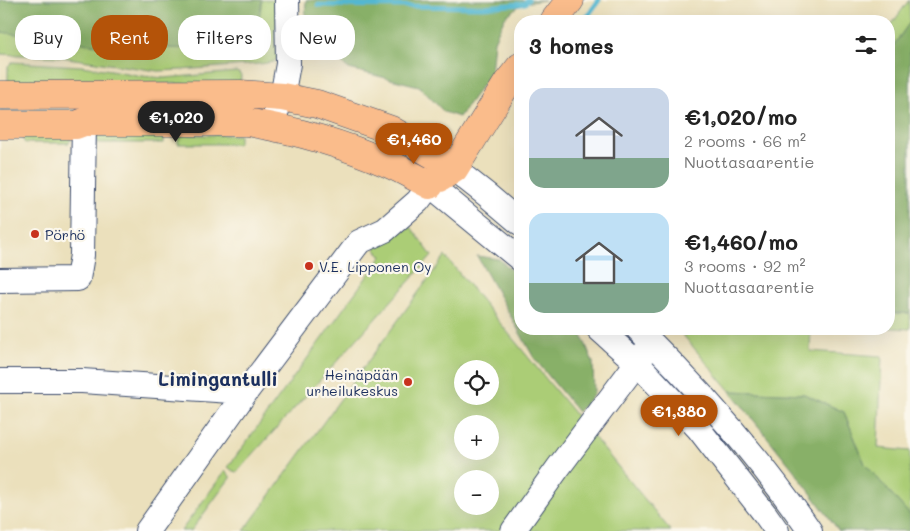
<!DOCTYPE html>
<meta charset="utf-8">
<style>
body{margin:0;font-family:Mali,sans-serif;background:#f6f6f6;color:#222;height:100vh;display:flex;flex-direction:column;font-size:19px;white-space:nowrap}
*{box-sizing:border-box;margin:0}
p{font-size:16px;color:#767676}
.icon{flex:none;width:28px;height:28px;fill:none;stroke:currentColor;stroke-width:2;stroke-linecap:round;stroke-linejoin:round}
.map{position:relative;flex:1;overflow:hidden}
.panel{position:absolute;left:514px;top:15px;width:381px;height:320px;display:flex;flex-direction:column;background:#fff;border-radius:20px;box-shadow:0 5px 20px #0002}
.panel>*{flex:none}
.banner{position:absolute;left:15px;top:15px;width:424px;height:45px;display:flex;gap:10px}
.buttons{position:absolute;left:454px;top:360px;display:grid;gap:10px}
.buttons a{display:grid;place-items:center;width:45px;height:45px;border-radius:50%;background:#fff;box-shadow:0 5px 20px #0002;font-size:25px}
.price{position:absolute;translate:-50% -42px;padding:0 11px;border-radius:18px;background:#b45309;color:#fff;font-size:16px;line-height:32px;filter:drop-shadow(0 1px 2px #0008)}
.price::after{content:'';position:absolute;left:50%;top:30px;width:15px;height:11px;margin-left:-8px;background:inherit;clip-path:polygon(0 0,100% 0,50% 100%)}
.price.on{background:#222;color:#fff}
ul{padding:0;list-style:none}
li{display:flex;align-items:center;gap:15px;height:125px;padding:0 15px}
li span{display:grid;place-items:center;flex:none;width:140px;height:100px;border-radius:15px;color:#555}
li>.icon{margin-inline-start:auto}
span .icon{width:60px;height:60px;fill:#fffc;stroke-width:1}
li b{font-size:21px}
h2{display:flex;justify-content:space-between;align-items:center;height:60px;padding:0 15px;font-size:21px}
.chip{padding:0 18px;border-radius:20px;background:#fff;box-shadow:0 5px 20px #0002;font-size:18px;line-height:45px}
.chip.on{background:#b45309;color:#fff}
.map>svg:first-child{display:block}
.green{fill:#abcd76;stroke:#637e6a;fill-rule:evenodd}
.forest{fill:#88b067;stroke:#527062}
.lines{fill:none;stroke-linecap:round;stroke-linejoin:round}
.stream{stroke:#52b7d1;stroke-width:5}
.minor-casing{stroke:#3a4a6c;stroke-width:26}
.major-casing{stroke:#3a4a6c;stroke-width:29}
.minor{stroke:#fff;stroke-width:24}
.major{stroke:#fabc8b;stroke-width:28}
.poi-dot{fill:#c8321e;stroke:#fbf7ec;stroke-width:2}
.labels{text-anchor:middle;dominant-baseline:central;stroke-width:4.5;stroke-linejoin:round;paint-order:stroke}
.poi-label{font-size:14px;fill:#1b2f5e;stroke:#fbf7ec;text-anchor:start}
.district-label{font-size:19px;font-weight:bold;fill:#1b2f5e;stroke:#fbf7ec}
</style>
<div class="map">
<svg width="910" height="531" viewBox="0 0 910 531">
<rect width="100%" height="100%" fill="#fbf7ec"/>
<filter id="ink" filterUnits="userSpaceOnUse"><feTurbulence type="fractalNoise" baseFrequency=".02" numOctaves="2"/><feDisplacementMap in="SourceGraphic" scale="10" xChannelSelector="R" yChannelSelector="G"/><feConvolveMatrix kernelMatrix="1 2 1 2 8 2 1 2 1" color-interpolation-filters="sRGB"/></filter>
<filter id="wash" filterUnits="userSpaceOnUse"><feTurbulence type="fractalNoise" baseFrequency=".0096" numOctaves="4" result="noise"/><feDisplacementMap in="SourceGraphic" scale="20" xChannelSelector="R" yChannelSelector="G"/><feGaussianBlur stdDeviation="1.12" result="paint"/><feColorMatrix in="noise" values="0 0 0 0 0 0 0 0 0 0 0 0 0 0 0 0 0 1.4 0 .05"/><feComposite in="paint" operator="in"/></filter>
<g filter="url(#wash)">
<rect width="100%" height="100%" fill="#ebe0bc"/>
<path class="green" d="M0 0H281L278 58 273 62 259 64 180 70 158 71 61 57 0 54Z
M909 0 910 22 889 52V28Z
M12 62 81 66 111 70 142 76 164 78 236 72 239 73 241 76 240 84 8 83V66Z
M23 134 72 138 69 143H25L23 140Z
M95 135H164V143H97L95 140Z
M178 135H239V142L238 144H178Z
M411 227 432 256 237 472 233 471 228 467 382 256 376 250 375 247 377 244Z
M445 256 671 531H244ZM462 369H490V396H462ZM462 424H490V451H462ZM462 479H490V506H462Z
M889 313H910V329L889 328Z
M675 329H811L810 351 882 356 878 448 910 451V515L865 464 844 412 804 394 730 391 683 335Z
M225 471 230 476V478L191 531H181Z"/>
<path class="forest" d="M0 0H262L257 31 236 43 195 49 105 46 0 32Z
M306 0H545L523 3 505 17 494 41 491 73 459 117 444 112 419 86 349 69 323 48 305 17Z
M910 22V313H889V52Z
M477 256 499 259 520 278V329H577L581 333 593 362 594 394 578 412 534 358Z
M730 391 804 394 844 412 865 464 910 515V531H839L793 469Z"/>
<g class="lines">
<path class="stream" d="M318 5 483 7 521 4 525 3 528 0
M584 21 599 0"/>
</g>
</g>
<g filter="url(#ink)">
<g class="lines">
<defs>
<path id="minor" d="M271 126 282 97 288 64 287 0
M454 169 487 195 520 223
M0 280 78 279 82 255 84 122
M599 329 637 363 698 428 765 514 777 531
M638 329C701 391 760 458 810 531
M0 381H82L246 392 359 242 385 230 418 201 430 185 520 259
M147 531 246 392
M513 531 558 468 645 352"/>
<path id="major" d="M554 21 570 0
M0 95 240 94 282 97 317 104 391 130 439 158 454 169
M0 125H76L84 122H246C295 130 343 144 389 164 403 170 416 178 430 185
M440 178 454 169 508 82 520 67"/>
</defs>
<use href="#minor" class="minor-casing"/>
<use href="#major" class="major-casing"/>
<use href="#minor" class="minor"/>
<use href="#major" class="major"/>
</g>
</g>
<g class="poi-dot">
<circle cx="35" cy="234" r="5"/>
<circle cx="309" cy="266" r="5"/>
<circle cx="408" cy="382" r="5"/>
</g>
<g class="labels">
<g class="poi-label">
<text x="45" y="234">Pörhö</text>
<text x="319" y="266">V.E. Lipponen Oy</text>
<text x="398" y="374" text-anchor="end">Heinäpään<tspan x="398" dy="16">urheilukeskus</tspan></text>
</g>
<g class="district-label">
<text x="218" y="378">Limingantulli</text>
</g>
</g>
</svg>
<div class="buttons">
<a><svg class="icon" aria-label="locate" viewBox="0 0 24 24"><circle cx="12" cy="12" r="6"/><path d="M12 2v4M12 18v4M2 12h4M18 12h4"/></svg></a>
<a>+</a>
<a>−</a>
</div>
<b class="price on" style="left:176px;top:143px">€1,020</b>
<b class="price" style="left:414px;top:165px">€1,460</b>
<b class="price" style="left:679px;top:437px">€1,380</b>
<div class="banner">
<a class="chip">Buy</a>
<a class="chip on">Rent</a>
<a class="chip">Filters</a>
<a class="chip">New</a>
</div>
<section class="panel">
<h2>3 homes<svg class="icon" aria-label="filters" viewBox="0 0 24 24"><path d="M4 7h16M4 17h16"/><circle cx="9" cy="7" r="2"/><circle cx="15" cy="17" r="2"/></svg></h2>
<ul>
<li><span style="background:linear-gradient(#c9d6e8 70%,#7fa58c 0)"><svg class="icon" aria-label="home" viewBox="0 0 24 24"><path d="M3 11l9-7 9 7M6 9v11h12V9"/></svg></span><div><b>€1,020/mo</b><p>2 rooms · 66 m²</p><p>Nuottasaarentie</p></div></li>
<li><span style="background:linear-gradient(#bfe0f5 70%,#7fa58c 0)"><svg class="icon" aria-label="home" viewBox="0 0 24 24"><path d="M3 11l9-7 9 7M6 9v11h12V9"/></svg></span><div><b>€1,460/mo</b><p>3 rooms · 92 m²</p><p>Nuottasaarentie</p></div></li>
</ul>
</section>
</div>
